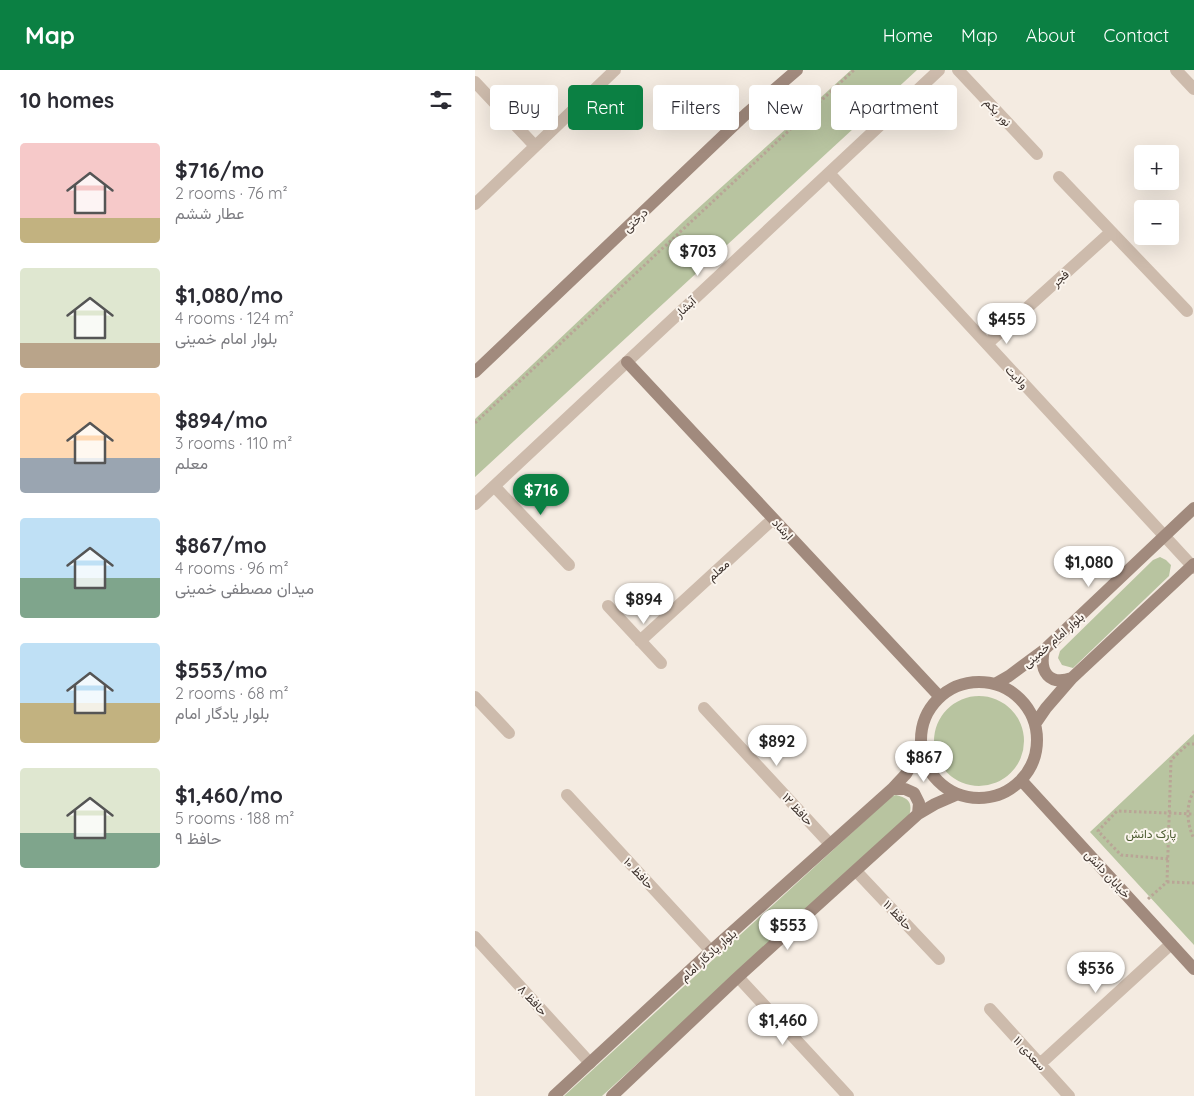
<!DOCTYPE html>
<meta charset="utf-8">
<style>
body{margin:0;font-family:Quicksand,Vazirmatn,sans-serif;background:#f2f2f3;color:#2b2b33;height:100vh;display:flex;flex-direction:column;font-size:19px;white-space:nowrap}
*{box-sizing:border-box;margin:0}
p{font-size:16px;color:#7c7c81}
.icon{flex:none;width:28px;height:28px;fill:none;stroke:currentColor;stroke-width:2;stroke-linecap:round;stroke-linejoin:round}
.map{position:relative;flex:1;overflow:hidden}
.side{display:flex;flex-direction:column;background:#fff;width:475px}
.side>*{flex:none}
.banner{position:absolute;left:15px;top:15px;width:475px;height:45px;display:flex;gap:10px}
.fabs{position:absolute;left:659px;top:75px;display:grid;gap:10px}
.fabs a{display:grid;place-items:center;width:45px;height:45px;border-radius:5px;background:#fff;box-shadow:0 5px 20px #0002;font-size:25px}
.price{position:absolute;translate:-50% -42px;padding:0 11px;border-radius:18px;background:#fff;color:#222;font-size:16px;line-height:32px;filter:drop-shadow(0 1px 2px #0008)}
.price::after{content:'';position:absolute;left:50%;top:30px;width:15px;height:11px;margin-left:-8px;background:inherit;clip-path:polygon(0 0,100% 0,50% 100%)}
.price.on{background:#0b8043;color:#fff}
ul{padding:0;list-style:none}
li{display:flex;align-items:center;gap:15px;height:125px;padding:0 20px}
li span{display:grid;place-items:center;flex:none;width:140px;height:100px;border-radius:5px;color:#555}
li>.icon{margin-inline-start:auto}
span .icon{width:60px;height:60px;fill:#fffc;stroke-width:1}
li b{font-size:21px}
h2{display:flex;justify-content:space-between;align-items:center;height:60px;padding:0 20px;font-size:21px}
.pill{padding:0 18px;border-radius:5px;background:#fff;box-shadow:0 5px 20px #0002;font-size:18px;line-height:45px}
.pill.on{background:#0b8043;color:#fff}
header{display:flex;align-items:center;gap:30px;box-sizing:border-box;height:70px;padding:0 25px;background:#0b8043;color:#fff}
header strong{font-size:24px}
nav{display:flex;gap:28px;margin-inline-start:auto;font-size:18px}
main{display:flex;flex:1;min-height:0}
.map>svg:first-child{display:block}
.green{fill:#b8c4a0}
.lines{fill:none;stroke-linecap:round;stroke-linejoin:round}
.path{stroke:#b9a596;stroke-width:3;stroke-dasharray:2.5 2.5;stroke-linecap:butt}
.street{stroke:#cdbbac;stroke-width:12}
.secondary{stroke:#a18a7d;stroke-width:12}
.labels{text-anchor:middle;dominant-baseline:central;stroke-width:4;stroke-linejoin:round;paint-order:stroke}
.street-label{font-size:12px;fill:#3b302b;stroke:#fbf5ee}
.park-label{font-size:12px;fill:#4a5a2e;stroke:#fbf5ee}
</style>
<header>
<strong>Map</strong>
<nav><a>Home</a><a>Map</a><a>About</a><a>Contact</a></nav>
</header>
<main>
<section class="side">
<h2>10 homes<svg class="icon" aria-label="filters" viewBox="0 0 24 24"><path d="M4 7h16M4 17h16"/><circle cx="9" cy="7" r="2"/><circle cx="15" cy="17" r="2"/></svg></h2>
<ul>
<li><span style="background:linear-gradient(#f6c9c9 75%,#c2b280 0)"><svg class="icon" aria-label="home" viewBox="0 0 24 24"><path d="M3 11l9-7 9 7M6 9v11h12V9"/></svg></span><div><b>$716/mo</b><p>2 rooms · 76 m²</p><p>عطار ششم</p></div></li>
<li><span style="background:linear-gradient(#dfe7d0 75%,#b9a48a 0)"><svg class="icon" aria-label="home" viewBox="0 0 24 24"><path d="M3 11l9-7 9 7M6 9v11h12V9"/></svg></span><div><b>$1,080/mo</b><p>4 rooms · 124 m²</p><p>بلوار امام خمینی</p></div></li>
<li><span style="background:linear-gradient(#ffd9b3 65%,#9aa5b1 0)"><svg class="icon" aria-label="home" viewBox="0 0 24 24"><path d="M3 11l9-7 9 7M6 9v11h12V9"/></svg></span><div><b>$894/mo</b><p>3 rooms · 110 m²</p><p>معلم</p></div></li>
<li><span style="background:linear-gradient(#bfe0f5 60%,#7fa58c 0)"><svg class="icon" aria-label="home" viewBox="0 0 24 24"><path d="M3 11l9-7 9 7M6 9v11h12V9"/></svg></span><div><b>$867/mo</b><p>4 rooms · 96 m²</p><p>میدان مصطفی خمینی</p></div></li>
<li><span style="background:linear-gradient(#bfe0f5 60%,#c2b280 0)"><svg class="icon" aria-label="home" viewBox="0 0 24 24"><path d="M3 11l9-7 9 7M6 9v11h12V9"/></svg></span><div><b>$553/mo</b><p>2 rooms · 68 m²</p><p>بلوار یادگار امام</p></div></li>
<li><span style="background:linear-gradient(#dfe7d0 65%,#7fa58c 0)"><svg class="icon" aria-label="home" viewBox="0 0 24 24"><path d="M3 11l9-7 9 7M6 9v11h12V9"/></svg></span><div><b>$1,460/mo</b><p>5 rooms · 188 m²</p><p>حافظ ۹</p></div></li>
</ul>
</section>
<div class="map">
<svg width="719" height="1026" viewBox="0 0 719 1026">
<rect width="100%" height="100%" fill="#f4ebe1"/>
<path class="green" d="M376 0H442L0 407V349L209 151Z
M685 487 691 490 696 495 694 506 598 598 587 595 583 588 585 581 678 490Z
M459 671a45 45 0 1 1 90 0a45 45 0 1 1-90 0Z
M719 664V875L615 762Z
M421 725C434 728 438 733 434 746L127 1026H89L417 726Z"/>
<g class="lines">
<path class="path" d="M0 353 379 0
M719 721C710 736 712 754 719 769
M693 789 646 785 623 761 642 741 719 744
M692 812 719 813
M673 829 692 812 696 690 713 674H719"/>
<path class="street" d="M483 0 562 84
M701 0 719 19
M0 12 60 76
M354 103 719 498
M584 107 712 241
M0 134 140 0
M512 274 636 162
M19 416 94 495
M0 434 464 0
M133 536 186 593
M165 571 298 449
M0 627 34 663
M229 638 355 774
M92 725 236 881
M381 801 464 889
M0 867 115 993
M263 907 373 1026
M515 939 594 1026
M565 994 696 874"/>
<path class="secondary" d="M152 292 464 626
M0 302 271 44 322 0
M569 580C564 602 574 616 597 608
M446 670a58 58 0 1 1 116 0a58 58 0 1 1-116 0Z
M520 614 534 606 569 580 719 438
M560 654 571 638 597 608 719 494
M546 710 719 899
M417 719H430L439 723 444 733 443 744
M79 1026 236 881 417 719 431 704 446 678
M137 1026 263 907 443 744 460 734 483 724"/>
</g>
<g class="labels">
<g class="street-label">
<text transform="translate(523 42) rotate(47)">نور یکم</text>
<text transform="translate(160 150) rotate(-44)">درختی</text>
<text transform="translate(585 208) rotate(-42)">فجر</text>
<text transform="translate(210 237) rotate(-43)">آبشار</text>
<text transform="translate(542 307) rotate(47)">ولایت</text>
<text transform="translate(308 459) rotate(47)">ارشاد</text>
<text transform="translate(243 500) rotate(-43)">معلم</text>
<text transform="translate(578 570) rotate(-41)">بلوار امام خمینی</text>
<text transform="translate(323 739) rotate(47)">حافظ ۱۲</text>
<text transform="translate(164 803) rotate(47)">حافظ ۱۰</text>
<text transform="translate(633 804) rotate(47)">خیابان دانش</text>
<text transform="translate(423 845) rotate(47)">حافظ ۱۱</text>
<text transform="translate(233 885) rotate(-42)">بلوار یادگار امام</text>
<text transform="translate(58 930) rotate(47)">حافظ ۸</text>
<text transform="translate(555 983) rotate(48)">سعدی ۱۱</text>
</g>
<g class="park-label">
<text x="676" y="763">پارک دانش</text>
</g>
</g>
</svg>
<div class="fabs">
<a>+</a>
<a>−</a>
</div>
<b class="price" style="left:223px;top:207px">$703</b>
<b class="price" style="left:532px;top:275px">$455</b>
<b class="price on" style="left:66px;top:446px">$716</b>
<b class="price" style="left:614px;top:518px">$1,080</b>
<b class="price" style="left:169px;top:555px">$894</b>
<b class="price" style="left:302px;top:697px">$892</b>
<b class="price" style="left:449px;top:713px">$867</b>
<b class="price" style="left:313px;top:881px">$553</b>
<b class="price" style="left:621px;top:924px">$536</b>
<b class="price" style="left:308px;top:976px">$1,460</b>
<div class="banner">
<a class="pill">Buy</a>
<a class="pill on">Rent</a>
<a class="pill">Filters</a>
<a class="pill">New</a>
<a class="pill">Apartment</a>
</div>
</div>
</main>
